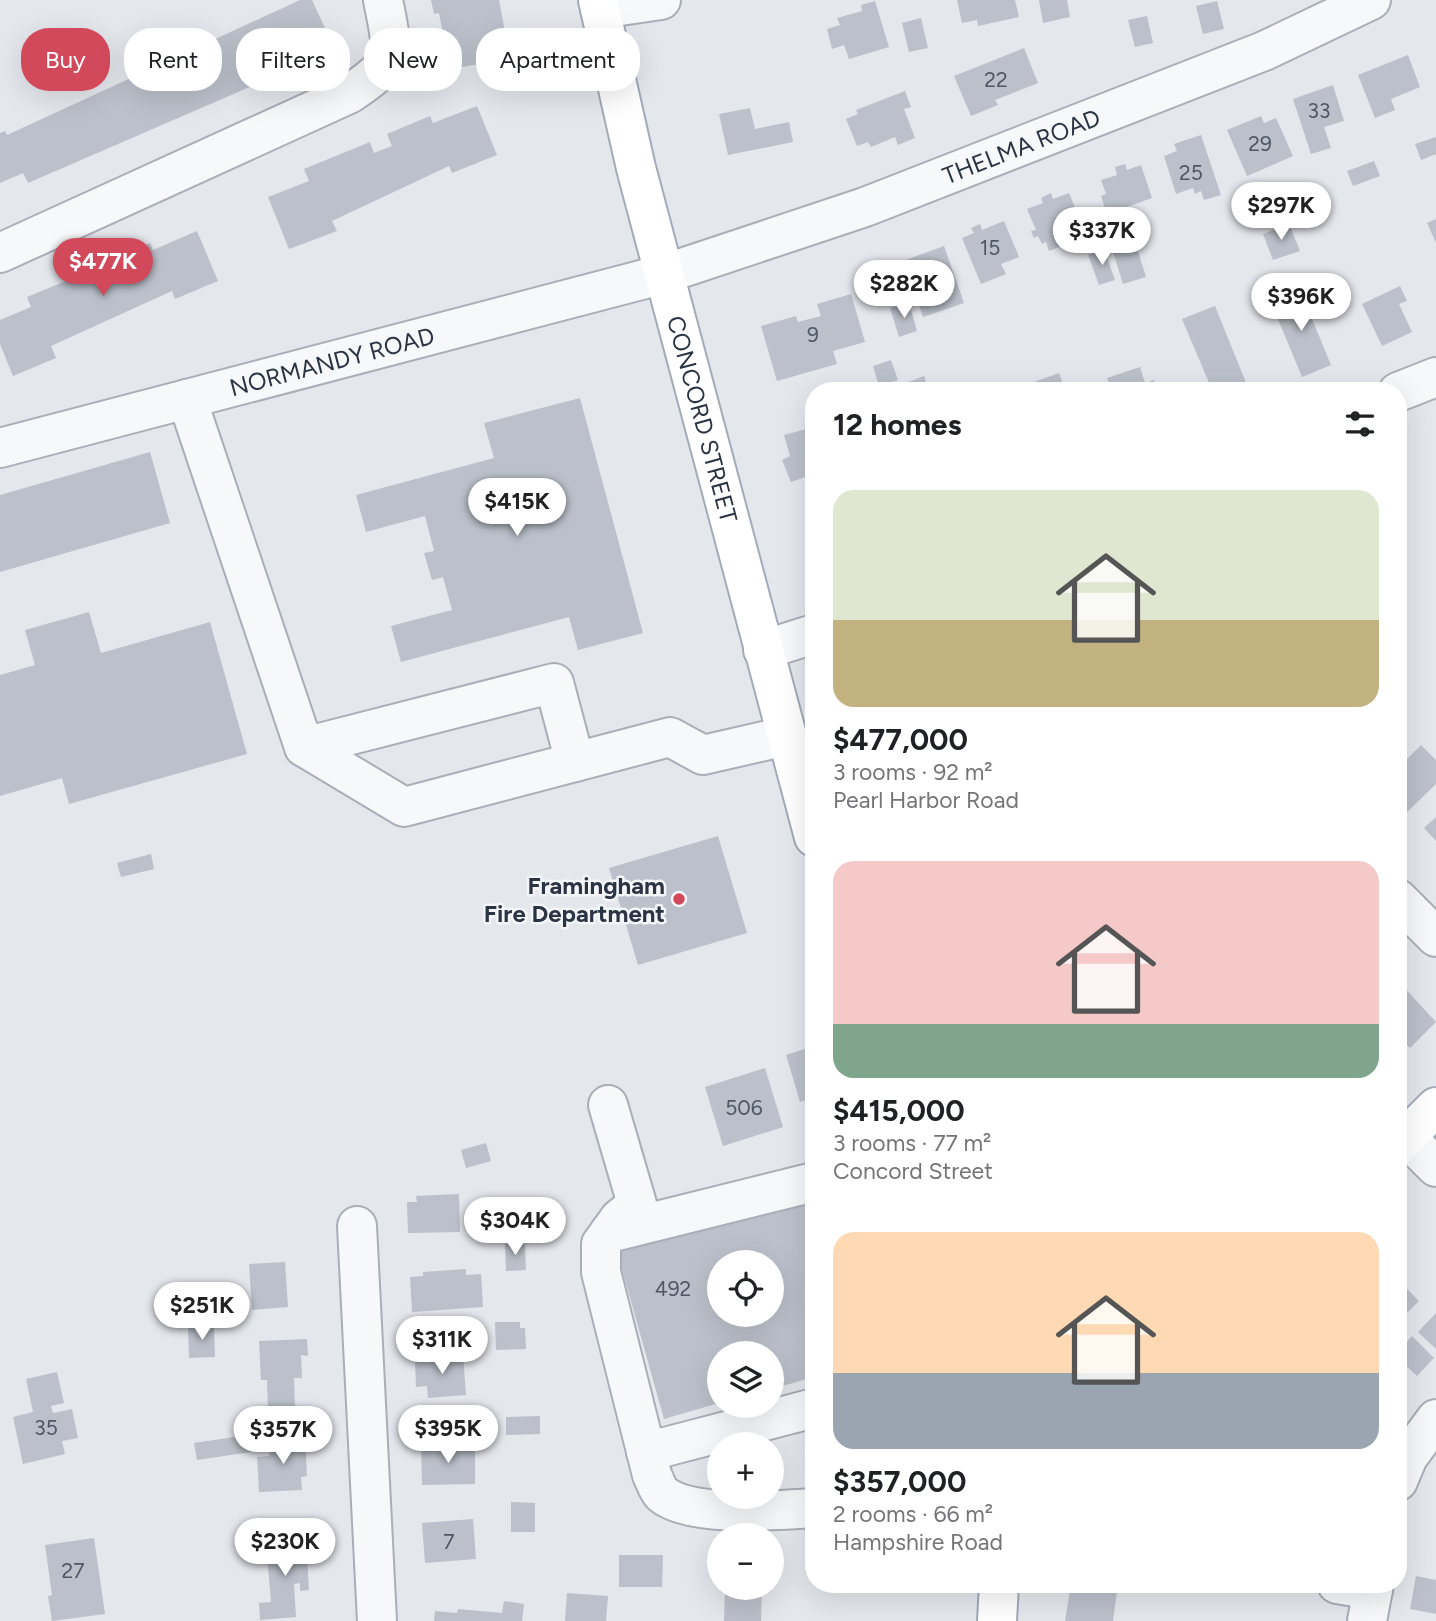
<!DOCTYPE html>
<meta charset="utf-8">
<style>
body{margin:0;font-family:Figtree,sans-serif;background:#f6f6f6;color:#202124;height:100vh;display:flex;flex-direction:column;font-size:26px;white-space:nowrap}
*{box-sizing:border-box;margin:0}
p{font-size:23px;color:#757577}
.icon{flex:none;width:38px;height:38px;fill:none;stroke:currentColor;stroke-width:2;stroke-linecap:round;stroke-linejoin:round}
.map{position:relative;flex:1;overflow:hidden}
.drawer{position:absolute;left:805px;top:382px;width:602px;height:1211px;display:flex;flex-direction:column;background:#fff;border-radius:28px;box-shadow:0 7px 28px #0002}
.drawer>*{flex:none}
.top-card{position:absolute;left:21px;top:28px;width:665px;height:63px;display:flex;gap:14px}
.fabs{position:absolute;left:707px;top:1250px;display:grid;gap:14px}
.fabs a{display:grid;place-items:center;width:77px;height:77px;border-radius:50%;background:#fff;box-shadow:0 7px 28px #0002;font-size:35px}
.price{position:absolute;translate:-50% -60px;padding:0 16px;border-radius:24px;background:#fff;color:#222;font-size:23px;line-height:46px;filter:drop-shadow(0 2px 4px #0008)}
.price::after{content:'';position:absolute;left:50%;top:42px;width:21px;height:16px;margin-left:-10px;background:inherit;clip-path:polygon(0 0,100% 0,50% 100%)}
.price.on{background:#d1495b;color:#fff}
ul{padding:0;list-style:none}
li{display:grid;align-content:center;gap:14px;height:371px;padding:0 28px}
li span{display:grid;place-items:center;height:217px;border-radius:21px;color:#555}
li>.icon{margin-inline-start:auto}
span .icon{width:126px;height:126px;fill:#fffc;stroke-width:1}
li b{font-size:30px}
h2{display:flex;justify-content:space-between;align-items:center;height:84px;padding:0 28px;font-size:30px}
.pill{padding:0 24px;border-radius:28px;background:#fff;box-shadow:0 7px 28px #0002;font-size:24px;line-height:63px}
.pill.on{background:#d1495b;color:#fff}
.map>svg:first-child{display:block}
.building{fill:#bbc0ca;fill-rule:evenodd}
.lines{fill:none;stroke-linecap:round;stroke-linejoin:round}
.minor-casing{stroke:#a9aeb7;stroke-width:42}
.major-casing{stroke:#a3abb8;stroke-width:42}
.minor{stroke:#f7f8fa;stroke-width:38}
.major{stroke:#fff;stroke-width:38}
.poi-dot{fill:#d1495b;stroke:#f4f6f9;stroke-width:2.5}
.labels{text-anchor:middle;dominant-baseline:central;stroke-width:5;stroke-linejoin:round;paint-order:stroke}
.number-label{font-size:21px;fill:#4f5766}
.street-label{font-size:24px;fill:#2b3445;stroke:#f4f6f9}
.poi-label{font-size:24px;font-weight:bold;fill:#2b3445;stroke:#f4f6f9;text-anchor:end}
</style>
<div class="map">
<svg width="1436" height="1621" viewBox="0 0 1436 1621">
<rect width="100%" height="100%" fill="#e4e7ec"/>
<path class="building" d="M300 0H312L335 50 28 183 23 173 0 183V133L5 131 7 135Z
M431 0H499L510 58 441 71 435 36 443 34 439 13 434 14Z
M957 0H1015L1019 17 978 26 977 20 962 23Z
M1039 0H1067L1070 17 1043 23Z
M875 1 889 47 849 59 844 45 832 49 827 29 840 25 837 18 862 11 861 5Z
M1217 1 1224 29 1203 34 1196 6Z
M1147 16 1153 43 1135 47 1128 20Z
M921 18 928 48 909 52 902 23Z
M1024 48 1038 83 995 100 998 105 971 116 954 76Z
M1408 55 1420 87 1391 99 1395 110 1375 118 1358 75Z
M1333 85 1344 121 1324 127 1331 148 1311 154 1293 99Z
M905 91 911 107 904 109 915 138 898 145 895 137 871 147 868 142 857 146 846 119 858 114 856 110Z
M477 106 497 155 452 173 449 166 332 221 337 231 289 249 268 197 309 181 304 169 370 142 374 153 392 146 387 134 430 116 433 123Z
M750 108 755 129 789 122 793 142 728 155 719 114Z
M1261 116 1264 123 1276 118 1293 156 1247 176 1227 130Z
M1201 135 1221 195 1204 200 1201 191 1195 194 1193 188 1176 194 1164 156 1177 151 1174 144Z
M1436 137V154L1421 160 1415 144Z
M1374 161 1380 176 1353 186 1347 171Z
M1125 164 1127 170 1141 165 1152 198 1107 214 1101 196 1106 194 1101 180 1117 175 1115 167Z
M1051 193 1053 199 1069 193 1085 231 1071 237 1073 241 1049 251 1046 242 1042 244 1038 236 1034 238 1031 231 1036 230 1027 209 1043 203 1041 198Z
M1436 219V243L1427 223Z
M1004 221 1019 257 1001 264 1006 274 981 284 962 238 974 233 971 228 980 224 982 230Z
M1289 224 1300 251 1273 260 1263 234Z
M197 231 218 281 175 299 172 291 51 346 56 358 13 376 0 344V320L31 307 27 297 90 271 95 283 113 275 107 260 150 243 153 250Z
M1136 245 1146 277 1123 284 1113 252Z
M944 246 964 303 923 317 903 261Z
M1104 249 1115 280 1099 285 1088 255Z
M1298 285 1331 365 1302 377 1275 312 1283 309 1277 294Z
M1400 286 1407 301 1399 304 1412 332 1382 346 1362 304Z
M851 294 865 342 833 351 837 364 777 381 761 326 796 316 798 322 821 316 817 304Z
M909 303 917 331 899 337 890 308Z
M1215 306 1249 390H1212L1182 319Z
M891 360 898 380 879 386 873 366Z
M1140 367 1145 383 1154 380 1157 390H1111L1107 378Z
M1059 373 1065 390H1037L1034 382Z
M924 376 929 390H908L906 383Z
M580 398 643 633 578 650 569 617 401 662 391 626 452 610 443 577 432 580 424 553 434 551 425 516 366 532 356 495 494 458 484 423Z
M814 427V474L791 482 782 460 790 456 784 435Z
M150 452 170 523 0 572V495Z
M1398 495 1405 514 1398 517Z
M89 612 101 653 210 622 247 754 69 804 62 778 0 796V675L35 665 25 630Z
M1421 745 1436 760V784L1398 821V768Z
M1436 817V841L1424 828Z
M718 836 747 933 638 965 609 868Z
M151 854 154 869 121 877 117 863Z
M1402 985 1436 1022 1410 1048 1398 1036V988Z
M814 1046V1098L800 1102 786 1055Z
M765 1068 783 1127 723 1146 705 1087Z
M486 1143 491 1161 466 1168 461 1150Z
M814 1193V1377L772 1389V1353H719V1403L664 1419 616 1248ZM719 1262H772V1314H719Z
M459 1194 460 1232 408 1233 407 1202H417L416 1196Z
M505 1244H525L526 1270 506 1271Z
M285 1262 288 1307 252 1310 249 1264Z
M466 1269V1275L481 1274 483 1307 412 1312 410 1277 423 1276V1272Z
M1398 1280 1419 1301 1398 1322Z
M1436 1313V1349L1418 1332Z
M495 1322H520V1328H525L526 1349 496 1350Z
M214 1327 215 1357 189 1358 188 1328Z
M1412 1336 1434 1358 1417 1376 1398 1358V1352Z
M307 1339 308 1356 301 1355 302 1378H294L295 1409 268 1411 267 1380H261L259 1341Z
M463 1354 466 1395 428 1398 427 1386 416 1387 415 1362 426 1361V1357Z
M57 1372 64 1403 51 1406 53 1413 72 1409 78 1438 62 1441 65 1454 23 1464 13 1417 33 1412 26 1379Z
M540 1416V1434L506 1435V1417Z
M255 1434 257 1451 197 1460 194 1443Z
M305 1437 307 1476 301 1477 302 1490 259 1492 257 1457 269 1456 268 1440Z
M475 1444V1484L422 1485 421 1447Z
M511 1502 535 1503V1532H511Z
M473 1519 476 1559 425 1563 422 1523Z
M94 1538 105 1614 52 1621 48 1596 52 1595 45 1545Z
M306 1540 309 1590 300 1591V1583L294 1584 296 1617 260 1620 259 1603 271 1602 266 1543Z
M619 1555H663L662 1587H619Z
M1416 1576 1436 1580V1614L1410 1609Z
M1071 1584H1118L1113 1621H1065Z
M725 1587H762L761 1621H724Z
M567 1593 608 1596 606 1621H565Z
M504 1601 524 1604 522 1621H434L435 1611 457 1613 458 1609 502 1613Z"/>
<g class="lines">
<defs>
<g id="minor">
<path d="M600 9 661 0"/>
<path d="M0 253 349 94C398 62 394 55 383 0"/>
<path d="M1398 392 1436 377"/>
<path d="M187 399 304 747 404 807 670 737 703 755 786 736"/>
<path id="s1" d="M0 448 664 274 865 207 1264 51 1371 0"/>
<path d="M763 650 814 634"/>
<path d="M304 747 554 683 575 762"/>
<path d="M1398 899 1436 937"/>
<path d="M608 1105 637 1204 619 1219 601 1244V1272L652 1475C655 1481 658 1490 662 1494 691 1518 777 1510 814 1508"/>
<path d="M1406 1137 1436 1167"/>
<path d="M357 1226 377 1621"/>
<path d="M609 1233 814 1182"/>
<path d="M646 1452 814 1408"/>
<path d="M1398 1481 1408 1457 1436 1419"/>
<path d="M1337 1584 1373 1590"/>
<path d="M1367 1621 1374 1584"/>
</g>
<g id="major">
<path id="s2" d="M598 0 636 168 814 837"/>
<path d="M1398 1145 1436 1107"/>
<path d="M997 1621 999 1584"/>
</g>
</defs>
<use href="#minor" class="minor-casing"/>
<use href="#major" class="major-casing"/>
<use href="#minor" class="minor"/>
<use href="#major" class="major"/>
</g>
<circle class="poi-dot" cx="679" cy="899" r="7"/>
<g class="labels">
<g class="number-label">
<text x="996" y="79">22</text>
<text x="1319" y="110">33</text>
<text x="1260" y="143">29</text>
<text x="1191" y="172">25</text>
<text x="990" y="247">15</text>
<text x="813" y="334">9</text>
<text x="744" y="1107">506</text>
<text x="673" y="1288">492</text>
<text x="46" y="1427">35</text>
<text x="449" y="1541">7</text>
<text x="73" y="1570">27</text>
</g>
<g class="street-label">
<text stroke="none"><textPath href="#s1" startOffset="1066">THELMA ROAD</textPath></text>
<text stroke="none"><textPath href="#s1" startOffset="343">NORMANDY ROAD</textPath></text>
<text stroke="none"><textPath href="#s2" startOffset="432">CONCORD STREET</textPath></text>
</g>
<g class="poi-label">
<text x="665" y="885">Framingham<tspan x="665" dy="28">Fire Department</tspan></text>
</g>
</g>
</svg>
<div class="fabs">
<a><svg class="icon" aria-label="locate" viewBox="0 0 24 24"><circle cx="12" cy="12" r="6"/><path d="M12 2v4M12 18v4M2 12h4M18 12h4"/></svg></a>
<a><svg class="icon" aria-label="layers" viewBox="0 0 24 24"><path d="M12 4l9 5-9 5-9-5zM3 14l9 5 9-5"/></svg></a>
<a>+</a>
<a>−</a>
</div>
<b class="price" style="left:1281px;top:242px">$297K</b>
<b class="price" style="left:1102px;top:267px">$337K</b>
<b class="price on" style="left:103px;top:298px">$477K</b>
<b class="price" style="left:904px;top:320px">$282K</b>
<b class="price" style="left:1301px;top:333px">$396K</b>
<b class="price" style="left:517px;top:538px">$415K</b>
<b class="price" style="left:515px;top:1257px">$304K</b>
<b class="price" style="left:202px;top:1342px">$251K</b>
<b class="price" style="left:442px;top:1376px">$311K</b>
<b class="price" style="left:448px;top:1465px">$395K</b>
<b class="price" style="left:283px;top:1466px">$357K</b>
<b class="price" style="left:285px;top:1578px">$230K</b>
<div class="top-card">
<a class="pill on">Buy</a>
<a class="pill">Rent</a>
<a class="pill">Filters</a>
<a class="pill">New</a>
<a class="pill">Apartment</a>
</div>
<section class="drawer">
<h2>12 homes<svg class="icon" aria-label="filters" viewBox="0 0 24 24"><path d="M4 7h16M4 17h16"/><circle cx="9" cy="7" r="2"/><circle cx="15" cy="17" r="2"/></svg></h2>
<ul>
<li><span style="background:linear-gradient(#dfe7d0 60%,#c2b280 0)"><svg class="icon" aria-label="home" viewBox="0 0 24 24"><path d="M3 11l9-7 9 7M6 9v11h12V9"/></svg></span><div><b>$477,000</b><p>3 rooms · 92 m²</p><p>Pearl Harbor Road</p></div></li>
<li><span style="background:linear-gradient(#f6c9c9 75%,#7fa58c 0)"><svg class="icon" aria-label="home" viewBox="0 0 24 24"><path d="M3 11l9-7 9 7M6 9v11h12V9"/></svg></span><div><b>$415,000</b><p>3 rooms · 77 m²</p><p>Concord Street</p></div></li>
<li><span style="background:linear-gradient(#ffd9b3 65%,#9aa5b1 0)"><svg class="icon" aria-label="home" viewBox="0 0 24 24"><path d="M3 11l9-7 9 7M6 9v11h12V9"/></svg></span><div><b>$357,000</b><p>2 rooms · 66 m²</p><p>Hampshire Road</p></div></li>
</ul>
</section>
</div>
